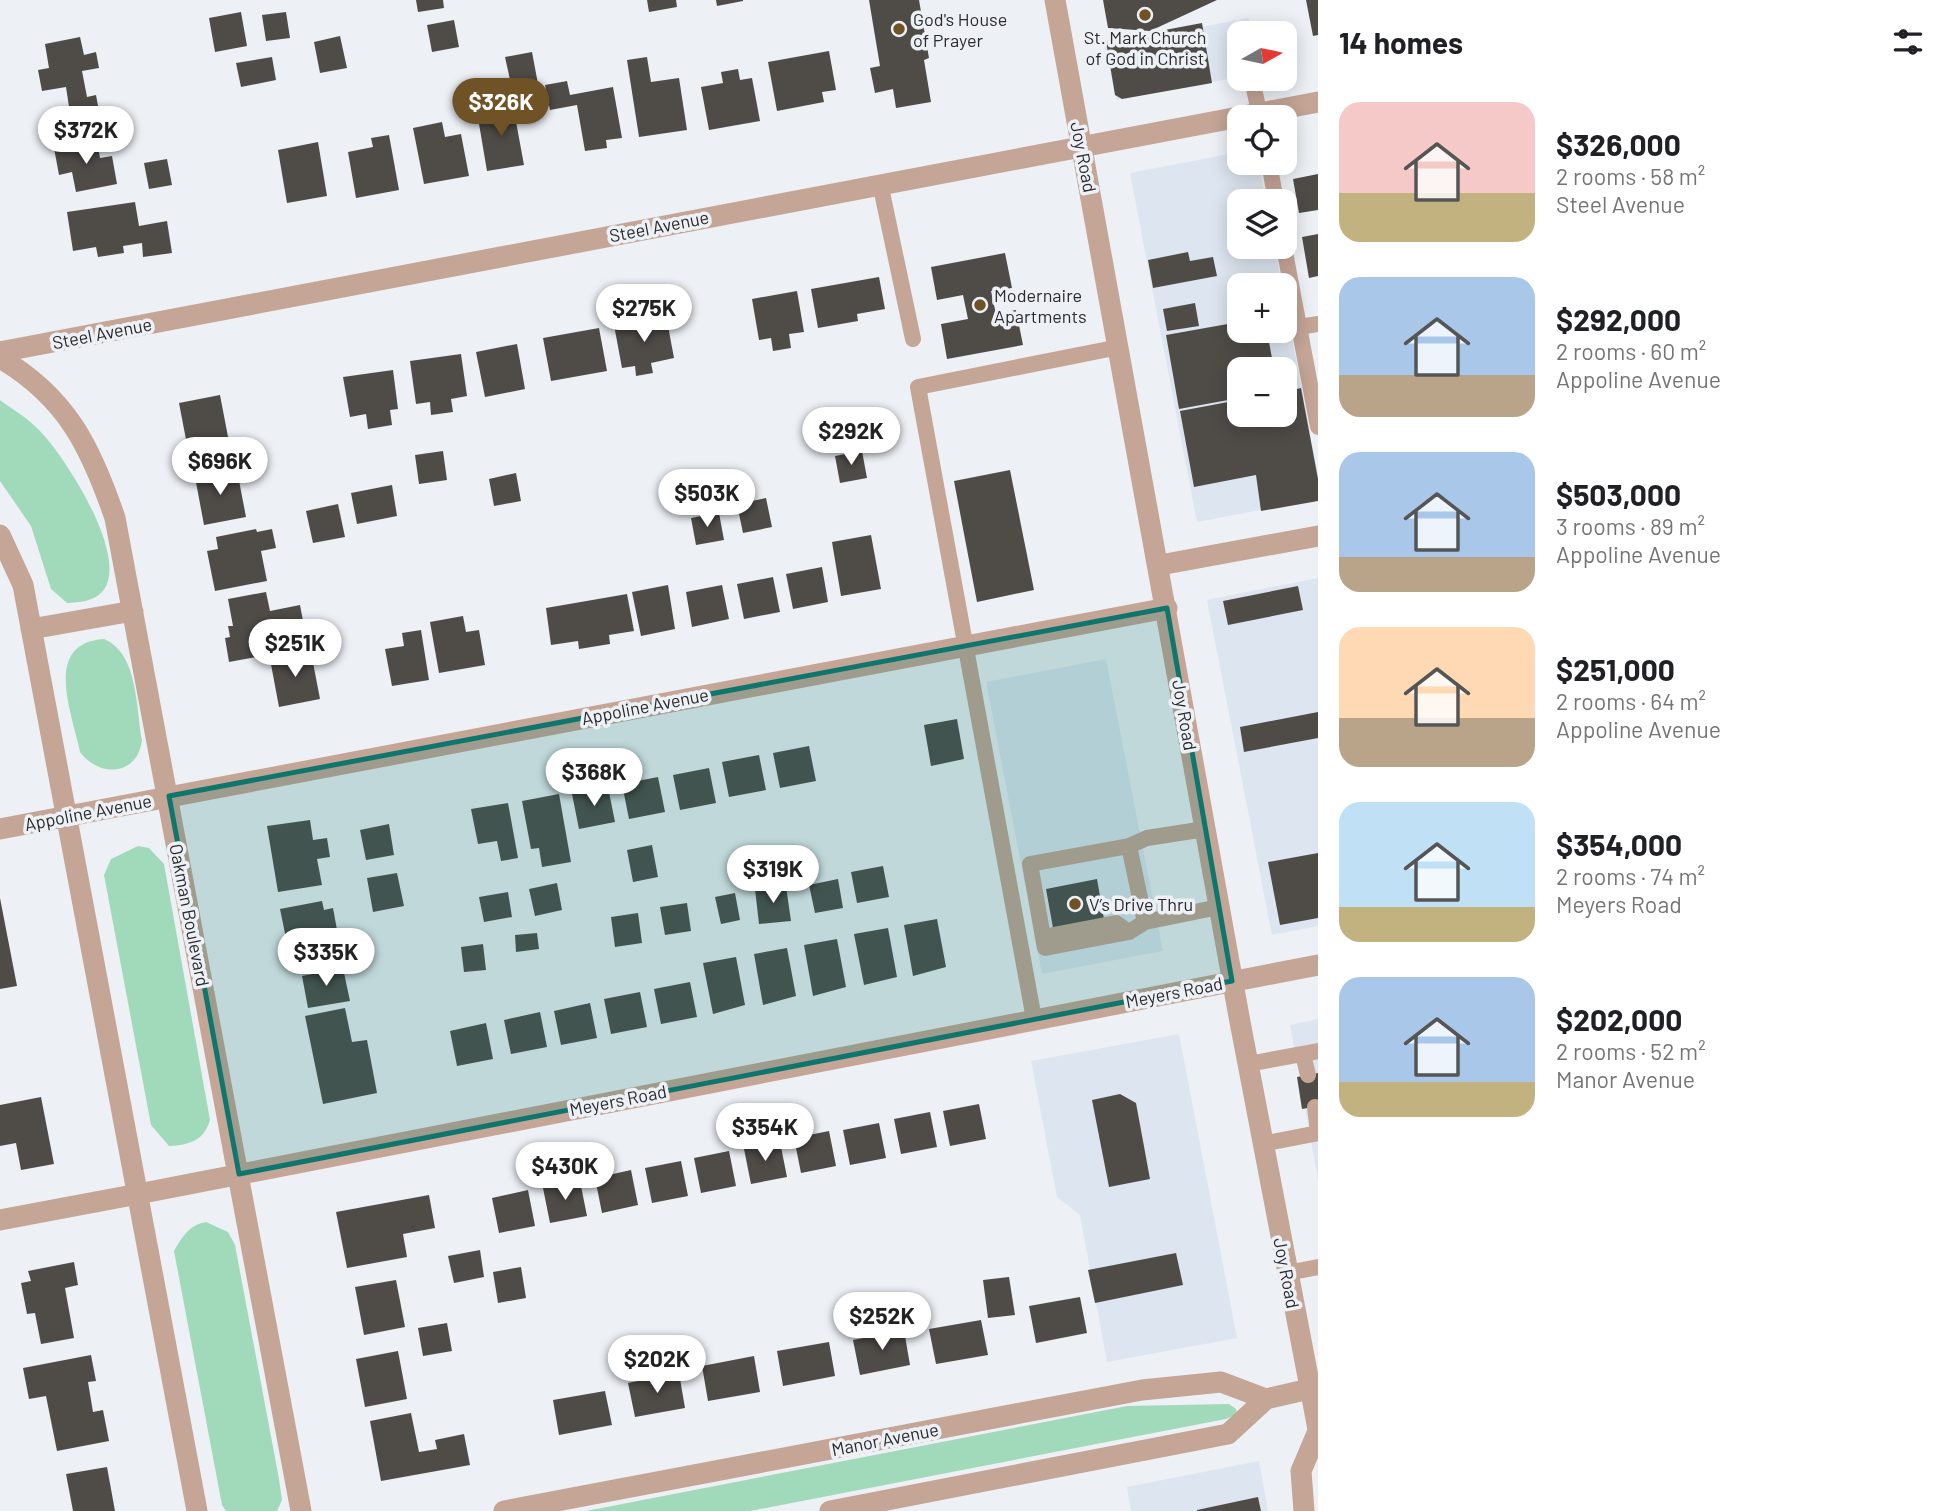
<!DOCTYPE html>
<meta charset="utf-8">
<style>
body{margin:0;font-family:Barlow,sans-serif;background:#f2f2f2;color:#202124;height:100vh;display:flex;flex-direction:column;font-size:26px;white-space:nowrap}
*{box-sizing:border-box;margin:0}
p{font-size:23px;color:#757577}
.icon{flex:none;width:38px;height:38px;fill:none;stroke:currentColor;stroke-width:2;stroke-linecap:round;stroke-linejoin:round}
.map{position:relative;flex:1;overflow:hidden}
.panel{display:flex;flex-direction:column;background:#fff;width:630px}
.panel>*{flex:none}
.needle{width:46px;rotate:81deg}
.controls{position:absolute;left:1227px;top:21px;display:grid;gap:14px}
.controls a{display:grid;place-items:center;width:70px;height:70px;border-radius:14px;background:#fff;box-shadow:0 4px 18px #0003;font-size:35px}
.price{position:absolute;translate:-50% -60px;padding:0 16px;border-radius:24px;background:#fff;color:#222;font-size:23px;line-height:46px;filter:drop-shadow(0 2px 4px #0008)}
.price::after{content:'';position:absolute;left:50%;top:42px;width:21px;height:16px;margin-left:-10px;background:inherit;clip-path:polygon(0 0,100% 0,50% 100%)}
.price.active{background:#705227;color:#fff}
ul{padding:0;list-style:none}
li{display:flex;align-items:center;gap:21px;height:175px;padding:0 21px}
li span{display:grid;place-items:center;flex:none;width:196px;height:140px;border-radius:21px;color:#555}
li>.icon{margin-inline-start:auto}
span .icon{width:84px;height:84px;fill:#fffc;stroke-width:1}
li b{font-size:30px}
h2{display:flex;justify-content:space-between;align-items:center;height:84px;padding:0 21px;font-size:30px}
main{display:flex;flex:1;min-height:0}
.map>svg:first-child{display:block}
.built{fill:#dde5f0;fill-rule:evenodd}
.green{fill:#a1daba}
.building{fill:#4f4c48}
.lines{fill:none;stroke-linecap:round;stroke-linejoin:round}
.service{stroke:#c4a596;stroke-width:16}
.minor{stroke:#c4a596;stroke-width:21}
.tertiary{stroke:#c4a596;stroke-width:21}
.marked{fill:#0f766e;fill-opacity:0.2;stroke:#0f766e;stroke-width:5;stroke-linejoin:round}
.poi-dot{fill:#705227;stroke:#edf1f6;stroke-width:2.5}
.labels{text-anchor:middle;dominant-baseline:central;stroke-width:7;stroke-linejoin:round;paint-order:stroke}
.poi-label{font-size:18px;fill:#2a2b2d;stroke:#edf1f6;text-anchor:start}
.street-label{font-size:18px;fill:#2a2b2d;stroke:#edf1f6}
</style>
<main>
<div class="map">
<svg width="1318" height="1511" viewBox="0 0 1318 1511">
<rect width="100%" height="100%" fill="#edf1f6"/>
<path class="built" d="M1249 18 1252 33H1239V77L1117 100 1104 45Z
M1239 152V163H1259L1266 201H1239V247H1274L1282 285H1239V331H1284L1285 300 1318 476V499L1197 522 1130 173ZM1239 369H1284V415H1239Z
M1318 578V926L1272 935 1207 600Z
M1106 659 1163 951 1042 974 986 682Z
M1318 1019V1180L1290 1025Z
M1179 1034 1237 1338 1107 1362 1080 1215 1057 1197 1031 1061Z
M1259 1461 1268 1511H1131L1127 1487Z"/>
<path class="green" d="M0 400C13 410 28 418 39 430 64 455 132 559 102 592 93 602 79 602 67 603L51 589 31 526 0 481Z
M104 639C138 653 136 707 142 740 138 776 99 778 80 752 72 713 42 643 104 639Z
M138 846 149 848 164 864 210 1120C204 1141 189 1145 169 1146L151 1125 104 875 111 859Z
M206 1222 228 1232 235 1245 279 1479 282 1500 277 1511H226L222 1505 174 1251C183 1236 189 1225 206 1222Z
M1229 1404 1236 1409 1237 1414 1226 1419 750 1511H586L1127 1406Z"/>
<path class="building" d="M416 0H443L444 8 418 12Z
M647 0H676L677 7 649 12Z
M716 0H743V1L717 6Z
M869 0H919L929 58 924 60 931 102 896 108 893 89 875 93 870 68 880 66Z
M1103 0H1217L1150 31 1108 28Z
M1306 0H1318V35L1313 36Z
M241 12 247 46 215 52 209 18Z
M286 12 290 38 266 41 262 15Z
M454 20 459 47 432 52 427 25Z
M1202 23 1212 83 1122 99 1115 95 1106 41Z
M340 36 347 68 320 73 314 42Z
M80 37 84 55 96 52 99 68 82 71 87 97 96 95 101 122 72 127 66 87 42 91 38 70 49 68 45 44Z
M829 51 836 90 822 92 824 102 777 111 768 62Z
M532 52 538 84 512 89 505 57Z
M272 57 276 80 241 87 236 63Z
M647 57 651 82 679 78 687 130 639 137 627 60Z
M738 69 740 80 752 78 760 121 709 130 701 87 723 83 721 72Z
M567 81 570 95 613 87 622 138 606 140 607 148 585 151 577 105 550 110 545 85Z
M512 100 524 165 487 171 478 118 497 115 494 103Z
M442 122 445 137 461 134 469 176 424 184 413 128Z
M389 135 399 190 356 198 348 152 373 147 371 138Z
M97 141 100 158 112 156 117 184 76 192 72 172 59 175 54 148Z
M318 142 327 196 287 203 278 150Z
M167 159 172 185 149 189 144 163Z
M1318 174V210L1299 213 1293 179Z
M135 202 139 226 167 221 172 253 143 257 142 243 123 246 124 253 98 257 96 247 73 251 67 212Z
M1318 234V276L1309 278 1302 237Z
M1188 252 1190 261 1213 257 1217 276 1153 288 1148 260Z
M1005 253 1012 288 991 291 996 314 1016 310 1023 345 947 359 941 324 968 319 963 295 937 300 931 267Z
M879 277 885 309 857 314 858 321 818 328 811 289Z
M797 291 804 332 789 334 791 348 773 351 771 338 759 340 752 299Z
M1195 303 1199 326 1167 331 1163 309Z
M666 315 674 358 651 363 653 373 636 376 635 366 622 368 614 325Z
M1239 322V331H1267L1274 369H1239V398L1179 409 1166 335Z
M599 328 607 371 551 381 543 338Z
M517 344 525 389 485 397 476 352Z
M461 354 467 396 451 399 453 412 431 415 430 402 416 404 410 361Z
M393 370 398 409 390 410 392 425 368 429 366 414 350 417 343 377Z
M1301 388 1318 479V501L1261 511 1256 475 1194 487 1180 411 1239 400V415H1284V392Z
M220 395 229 442 188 450 179 403Z
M443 451 447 480 419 484 415 455Z
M862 451 867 478 840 483 835 456Z
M237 470 246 517 204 525 195 477Z
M1010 470 1034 590 977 602 954 481Z
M516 473 521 501 494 506 489 479Z
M392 485 397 516 357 524 351 493Z
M766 498 772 527 743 533 737 504Z
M338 504 345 537 313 543 306 511Z
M719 513 724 540 696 545 691 518Z
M256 529 257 532 272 529 276 548 261 551 267 581 215 591 207 551 218 549 216 537Z
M871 535 881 589 841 596 832 542Z
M822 567 828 602 793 609 786 574Z
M773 577 780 612 744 619 737 584Z
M668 585 675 629 641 636 632 592Z
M722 585 729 619 692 627 686 592Z
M1298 586 1303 610 1228 625 1223 601Z
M266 592 270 611 300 605 307 642 260 651 261 656 229 662 225 638 230 637 228 626H233L228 599Z
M627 594 634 631 609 635 610 644 579 649 578 641 551 645 546 608Z
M463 616 466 632 479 630 485 665 439 673 430 622Z
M421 630 429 680 392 686 385 649 404 646 402 633Z
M311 652 320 699 279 707 270 659Z
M1318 712V738L1244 752 1240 727Z
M957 719 964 759 931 766 924 725Z
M809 746 816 781 780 788 773 753Z
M759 755 766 790 729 797 722 762Z
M709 768 716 803 680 810 673 775Z
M658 777 665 812 629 819 622 784Z
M608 787 615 822 579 829 572 794Z
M559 794 571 862 542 867 539 848 531 849 522 801Z
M508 803 518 858 501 861 497 841 478 844 471 809Z
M310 820 313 840 327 838 330 857 317 859 322 885 278 892 267 826Z
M389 824 394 855 366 860 360 830Z
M652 845 658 877 633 882 627 850Z
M1318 853V918L1280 925 1268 862Z
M883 866 889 897 857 903 851 872Z
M397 873 404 906 373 912 367 878Z
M838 879 843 908 815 913 809 885Z
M1097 879 1104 919 1053 928 1046 889Z
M557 883 562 910 535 916 529 889Z
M786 886 791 921 759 924 755 889Z
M508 892 512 917 484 922 479 897Z
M735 893 740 920 721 924 715 897Z
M0 898 17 986 0 989Z
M322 901 324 910 333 908 337 930 328 932 333 958 297 965 294 947 288 948 280 909Z
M687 903 691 931 665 935 660 907Z
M638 913 642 943 615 947 611 917Z
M937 919 946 967 913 976 904 925Z
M888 928 897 977 864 985 854 934Z
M537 933 539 949 516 952 515 935Z
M837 939 846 987 813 996 804 945Z
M483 944 486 970 464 972 461 947Z
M787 948 796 996 763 1005 754 954Z
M736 957 745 1005 713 1014 703 963Z
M343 968 350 1001 308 1008 302 976Z
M690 982 697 1017 661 1024 654 989Z
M640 992 647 1027 611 1034 604 999Z
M590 1003 597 1038 561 1045 554 1011Z
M345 1008 352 1042 367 1040 377 1093 323 1104 305 1016Z
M540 1012 547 1047 511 1054 504 1020Z
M486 1023 493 1059 457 1066 450 1031Z
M1318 1073V1106L1302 1109 1297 1077Z
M1120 1094 1136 1103 1150 1179 1109 1187 1092 1100Z
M41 1097 54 1164 21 1170 16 1143 0 1146V1105Z
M979 1104 986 1139 950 1146 943 1111Z
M930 1112 937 1147 901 1154 894 1119Z
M879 1123 886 1158 850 1165 843 1130Z
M829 1131 836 1166 801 1173 794 1138Z
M780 1142 787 1177 751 1184 744 1149Z
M729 1151 736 1186 701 1193 694 1158Z
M681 1161 688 1196 652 1203 645 1168Z
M631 1170 638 1205 602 1213 595 1178Z
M580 1181 587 1216 550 1223 543 1188Z
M528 1190 535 1226 499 1233 492 1198Z
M429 1195 435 1228 403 1234 407 1257 347 1268 336 1212Z
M480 1250 484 1277 454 1283 448 1256Z
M1176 1253 1183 1285 1095 1303 1088 1270Z
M74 1262 78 1285 65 1288 74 1338 41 1344 35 1313 27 1314 21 1283 31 1281 28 1271Z
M521 1267 526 1298 498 1303 493 1272Z
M1009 1277 1015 1315 988 1318 983 1280Z
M396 1280 405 1327 364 1335 355 1287Z
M1080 1297 1087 1333 1036 1343 1029 1306Z
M981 1320 988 1355 936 1364 929 1329Z
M447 1323 452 1351 423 1356 418 1328Z
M904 1330 910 1365 860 1375 853 1340Z
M829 1342 835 1376 783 1386 777 1351Z
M398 1351 407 1399 365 1407 356 1359Z
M91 1355 96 1381 88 1382 93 1412 103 1410 109 1441 57 1451 46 1396 29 1399 23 1368Z
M754 1356 760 1392 708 1401 702 1366Z
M679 1373 685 1408 635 1417 628 1383Z
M605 1391 612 1425 559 1435 553 1400Z
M411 1413 419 1452 437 1449 435 1440 464 1434 470 1465 381 1481 370 1421Z
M107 1467 115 1511H73L66 1474Z
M1258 1497 1261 1511H1197V1510Z"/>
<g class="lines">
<path class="service" d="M1252 79 1260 117
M1269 163 1276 201
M880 183 913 339
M1284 247 1318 427
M1299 327 1318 324
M1205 829 1147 838 1129 846 1145 922 1219 907
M1129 846 1030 864 1043 937 1045 948 1129 932 1145 922
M1043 937 1116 923 1129 932
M1034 1019 918 387 1119 347
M1303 1054 1308 1075
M1248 1064 1318 1051
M1315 1107 1318 1131
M1262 1144 1318 1133
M1287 1273 1318 1267"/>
<path class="minor" d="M0 352 1318 102
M1160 565 1318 536
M0 829 1167 608
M0 1220 138 1194
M504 1511 1142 1390 1221 1382 1266 1399
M830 1511 1228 1434 1266 1399 1318 1387"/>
<path class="tertiary" d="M1055 0 1240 1022 1318 1429
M0 358C67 397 91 448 115 518L301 1511
M0 535 23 585 197 1511
M31 629 133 611
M138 1194 1318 965
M1304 1511 1301 1471 1318 1431"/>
</g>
<path class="marked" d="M1167 608 1232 981 239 1174 169 796Z"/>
<g class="poi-dot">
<circle cx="1145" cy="15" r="7"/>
<circle cx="899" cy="29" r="7"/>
<circle cx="980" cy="305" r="7"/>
<circle cx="1075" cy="904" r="7"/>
</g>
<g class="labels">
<g class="poi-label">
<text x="913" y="19">God's House<tspan x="913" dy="21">of Prayer</tspan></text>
<text x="1145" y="37" text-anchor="middle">St. Mark Church<tspan x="1145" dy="21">of God in Christ</tspan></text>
<text x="994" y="295">Modernaire<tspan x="994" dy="21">Apartments</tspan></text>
<text x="1089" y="904">V’s Drive Thru</text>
</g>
<g class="street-label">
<text transform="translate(1084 157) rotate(79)">Joy Road</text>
<text transform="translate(659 226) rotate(-11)">Steel Avenue</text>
<text transform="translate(102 333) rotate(-11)">Steel Avenue</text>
<text transform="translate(645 706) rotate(-11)">Appoline Avenue</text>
<text transform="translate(1185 715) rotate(80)">Joy Road</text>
<text transform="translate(88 812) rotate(-11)">Appoline Avenue</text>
<text transform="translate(190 915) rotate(79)">Oakman Boulevard</text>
<text transform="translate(1174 992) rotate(-11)">Meyers Road</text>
<text transform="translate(618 1100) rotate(-11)">Meyers Road</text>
<text transform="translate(1287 1273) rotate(79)">Joy Road</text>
<text transform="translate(885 1439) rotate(-11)">Manor Avenue</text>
</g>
</g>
</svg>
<div class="controls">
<a><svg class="needle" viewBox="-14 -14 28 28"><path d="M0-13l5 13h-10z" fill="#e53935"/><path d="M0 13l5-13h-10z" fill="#757577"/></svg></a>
<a><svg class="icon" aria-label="locate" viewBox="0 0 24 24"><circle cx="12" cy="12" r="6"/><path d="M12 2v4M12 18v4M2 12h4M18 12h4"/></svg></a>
<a><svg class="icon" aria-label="layers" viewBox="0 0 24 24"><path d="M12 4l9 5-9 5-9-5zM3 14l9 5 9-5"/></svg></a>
<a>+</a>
<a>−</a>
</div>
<b class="price active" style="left:501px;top:138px">$326K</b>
<b class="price" style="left:86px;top:166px">$372K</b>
<b class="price" style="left:644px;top:344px">$275K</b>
<b class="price" style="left:851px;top:467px">$292K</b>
<b class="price" style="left:220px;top:497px">$696K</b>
<b class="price" style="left:707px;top:529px">$503K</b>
<b class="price" style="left:295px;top:679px">$251K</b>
<b class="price" style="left:594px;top:808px">$368K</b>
<b class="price" style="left:773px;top:905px">$319K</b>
<b class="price" style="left:326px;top:988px">$335K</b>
<b class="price" style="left:765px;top:1163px">$354K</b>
<b class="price" style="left:565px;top:1202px">$430K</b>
<b class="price" style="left:882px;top:1352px">$252K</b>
<b class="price" style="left:657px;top:1395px">$202K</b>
</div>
<section class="panel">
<h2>14 homes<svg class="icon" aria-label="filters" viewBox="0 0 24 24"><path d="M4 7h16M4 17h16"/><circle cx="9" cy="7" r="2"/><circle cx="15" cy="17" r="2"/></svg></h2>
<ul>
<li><span style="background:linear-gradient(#f6c9c9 65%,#c2b280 0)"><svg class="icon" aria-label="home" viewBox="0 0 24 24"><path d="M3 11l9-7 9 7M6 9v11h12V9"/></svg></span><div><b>$326,000</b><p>2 rooms · 58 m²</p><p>Steel Avenue</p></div></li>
<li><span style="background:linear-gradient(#a9c7e8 70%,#b9a48a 0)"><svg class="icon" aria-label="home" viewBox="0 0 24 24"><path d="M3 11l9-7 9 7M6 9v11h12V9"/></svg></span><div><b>$292,000</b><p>2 rooms · 60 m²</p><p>Appoline Avenue</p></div></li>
<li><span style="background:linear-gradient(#a9c7e8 75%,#b9a48a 0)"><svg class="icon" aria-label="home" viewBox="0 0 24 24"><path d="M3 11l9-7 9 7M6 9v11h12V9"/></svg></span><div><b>$503,000</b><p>3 rooms · 89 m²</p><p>Appoline Avenue</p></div></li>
<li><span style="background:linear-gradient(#ffd9b3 65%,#b9a48a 0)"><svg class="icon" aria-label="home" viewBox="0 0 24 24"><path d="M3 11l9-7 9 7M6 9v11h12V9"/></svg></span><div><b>$251,000</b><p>2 rooms · 64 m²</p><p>Appoline Avenue</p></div></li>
<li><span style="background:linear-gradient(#bfe0f5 75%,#c2b280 0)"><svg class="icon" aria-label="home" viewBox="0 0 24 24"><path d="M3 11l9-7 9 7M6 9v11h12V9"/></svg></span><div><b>$354,000</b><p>2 rooms · 74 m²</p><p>Meyers Road</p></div></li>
<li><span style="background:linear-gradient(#a9c7e8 75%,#c2b280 0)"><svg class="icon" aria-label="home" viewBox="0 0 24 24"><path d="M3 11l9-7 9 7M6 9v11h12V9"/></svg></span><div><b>$202,000</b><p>2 rooms · 52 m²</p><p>Manor Avenue</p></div></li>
</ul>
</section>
</main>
